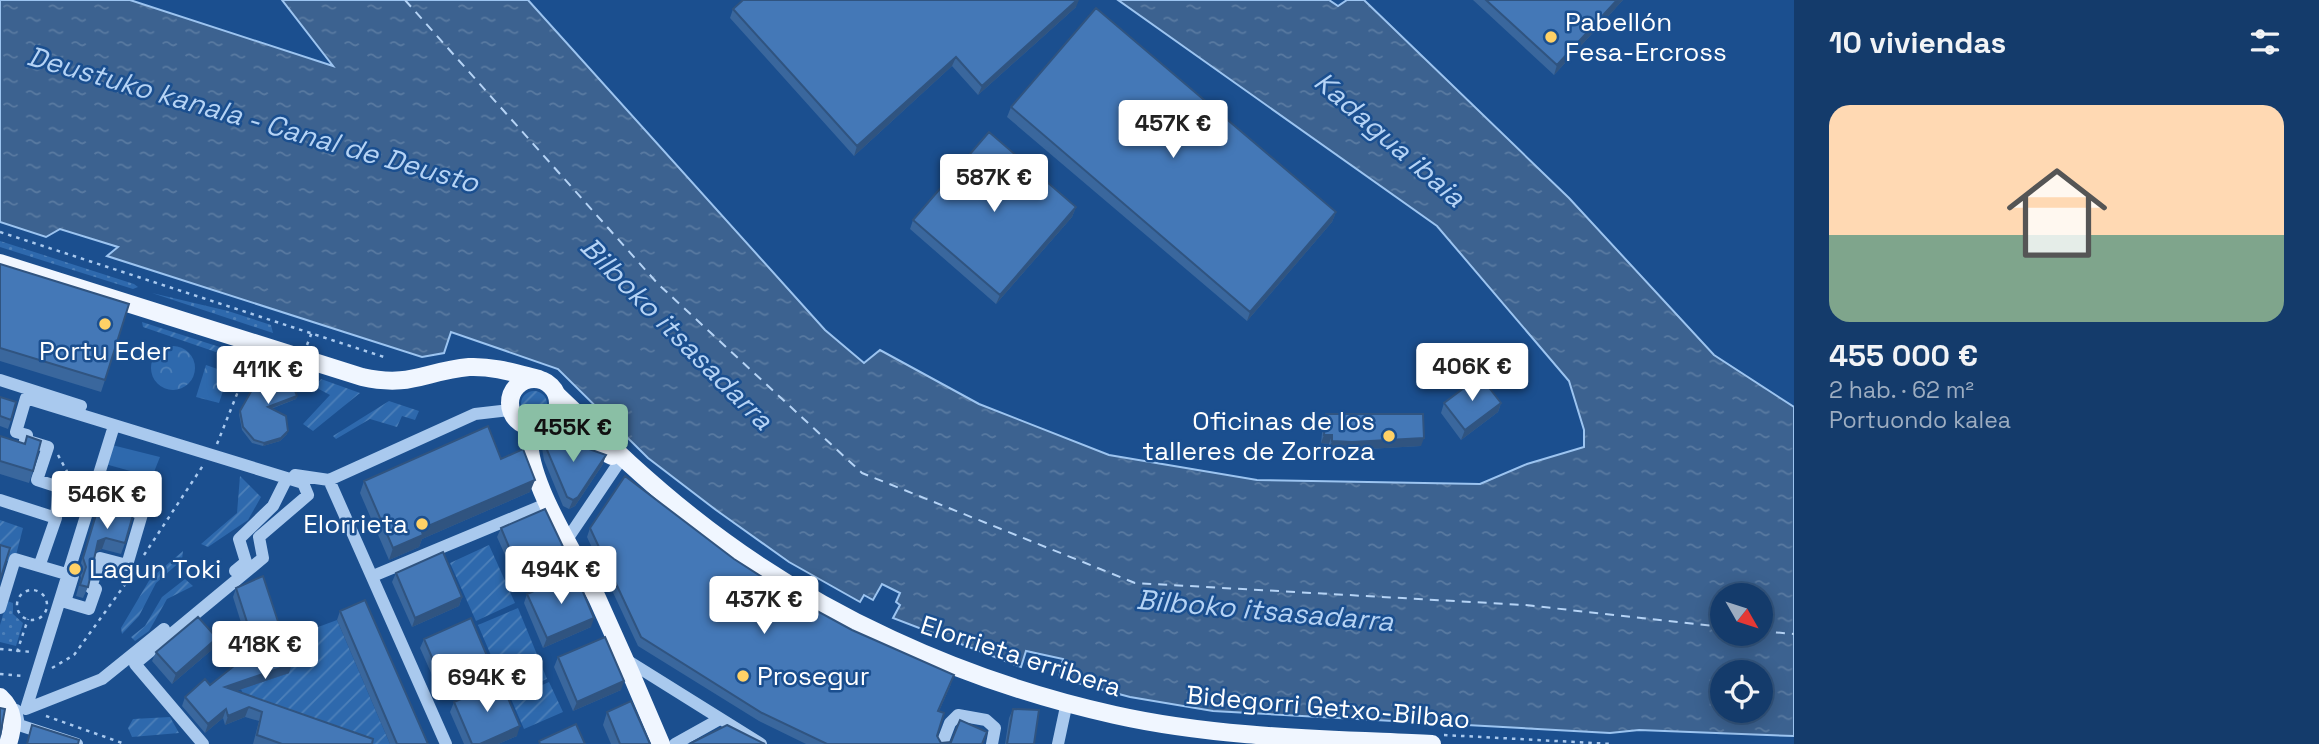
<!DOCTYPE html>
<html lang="es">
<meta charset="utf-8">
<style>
body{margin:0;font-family:"Space Grotesk",sans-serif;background:#214673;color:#f1f3f6;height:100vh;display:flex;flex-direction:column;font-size:26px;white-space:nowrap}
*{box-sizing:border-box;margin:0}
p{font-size:23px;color:#9dadc1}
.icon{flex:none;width:38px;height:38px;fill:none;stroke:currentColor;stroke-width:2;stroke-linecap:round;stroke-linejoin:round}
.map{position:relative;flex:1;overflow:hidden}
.side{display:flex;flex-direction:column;background:#143b6b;width:525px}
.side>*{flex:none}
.needle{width:46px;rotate:129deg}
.tools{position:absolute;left:1710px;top:583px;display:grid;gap:14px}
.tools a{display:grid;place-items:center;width:63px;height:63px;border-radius:50%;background:#143b6b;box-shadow:0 4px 18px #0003,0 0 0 2px #33557e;font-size:35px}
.price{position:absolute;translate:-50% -60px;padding:0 16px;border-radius:7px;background:#fff;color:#222;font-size:23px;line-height:46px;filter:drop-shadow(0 2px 4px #0008)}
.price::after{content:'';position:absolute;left:50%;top:42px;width:21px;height:16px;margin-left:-10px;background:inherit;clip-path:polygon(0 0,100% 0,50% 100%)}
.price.on{background:#8abfa5;color:#111}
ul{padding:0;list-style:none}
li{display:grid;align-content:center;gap:14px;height:371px;padding:0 35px}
li span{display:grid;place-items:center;height:217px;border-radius:21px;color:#555}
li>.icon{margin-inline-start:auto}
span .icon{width:126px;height:126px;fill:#fffc;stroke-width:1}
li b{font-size:30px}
h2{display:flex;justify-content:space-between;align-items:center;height:84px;padding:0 35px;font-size:30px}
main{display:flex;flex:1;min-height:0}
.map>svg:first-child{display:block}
.grass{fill:url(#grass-dots)}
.park{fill:url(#park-crowns)}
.garden{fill:url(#garden-furrows)}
.pitch{fill:#2e69ad}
.water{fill:url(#water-ripples);stroke:#9cc4f0;stroke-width:2;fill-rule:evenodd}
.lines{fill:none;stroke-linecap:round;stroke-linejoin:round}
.ferry{stroke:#b5d3f5;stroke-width:2;stroke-dasharray:9 7;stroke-linecap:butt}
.path{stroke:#a9c9ee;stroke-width:2.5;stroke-dasharray:3.5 5;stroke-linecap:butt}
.minor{stroke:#a9c9ee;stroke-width:12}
.major{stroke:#f0f6ff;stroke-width:18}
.wall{fill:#3a679d}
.shaded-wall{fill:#305480}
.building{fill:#4478b7;stroke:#305480;stroke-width:2}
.poi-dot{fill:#ffd166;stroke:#1b4f8f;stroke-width:2.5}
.labels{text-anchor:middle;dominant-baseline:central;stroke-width:5;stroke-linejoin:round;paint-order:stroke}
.poi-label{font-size:26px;fill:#fff;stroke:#1b4f8f;text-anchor:start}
.street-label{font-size:26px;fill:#fff;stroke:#1b4f8f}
.water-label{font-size:28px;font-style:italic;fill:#b5d3f5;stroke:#1b4f8f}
</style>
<main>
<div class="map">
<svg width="1794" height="744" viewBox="0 0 1794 744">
<defs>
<pattern id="grass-dots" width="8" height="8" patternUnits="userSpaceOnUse" patternTransform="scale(1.75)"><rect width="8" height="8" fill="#2e69ad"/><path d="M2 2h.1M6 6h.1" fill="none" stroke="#4d80b9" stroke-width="1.8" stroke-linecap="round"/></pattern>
<pattern id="park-crowns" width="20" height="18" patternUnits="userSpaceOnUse" patternTransform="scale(1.75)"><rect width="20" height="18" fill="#2e69ad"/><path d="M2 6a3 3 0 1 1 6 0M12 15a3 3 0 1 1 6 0" fill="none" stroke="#4d80b9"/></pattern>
<pattern id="garden-furrows" width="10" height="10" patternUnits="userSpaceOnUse" patternTransform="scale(1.75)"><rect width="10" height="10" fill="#2e69ad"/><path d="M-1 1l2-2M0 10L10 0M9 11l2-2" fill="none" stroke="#4d80b9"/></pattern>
<pattern id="water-ripples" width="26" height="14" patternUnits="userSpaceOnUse" patternTransform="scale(1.75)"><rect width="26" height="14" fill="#3c6290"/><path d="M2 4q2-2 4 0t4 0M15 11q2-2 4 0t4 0" fill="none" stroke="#597aa1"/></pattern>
</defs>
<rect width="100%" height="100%" fill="#1b4f8f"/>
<path class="grass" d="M0 241 134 284 138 287 133 289 0 247Z
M152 293 228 311 271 325 273 333Z
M7 601 13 603V614L23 623 16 646 0 642V625Z"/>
<path class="park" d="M151 368a22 22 0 1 1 44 0a22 22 0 1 1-44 0Z
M206 365 229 373 219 403 196 397Z"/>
<path class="garden" d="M142 322 257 359 261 360 253 364 239 383 235 382 242 361 143 327Z
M321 379 360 393 313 431 303 424 330 395 315 387Z
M521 404a13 13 0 1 1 26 0a13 13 0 1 1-26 0Z
M389 401 419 411 415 420 402 416 397 427 370 419 336 439 333 436Z
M240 476 261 497 248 520 208 547 201 544 237 513Z
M0 520 23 528 14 563 0 559Z
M489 545 515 603 476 621 450 563Z
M183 551 182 560 156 583 139 616 122 634 121 628 150 579Z
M185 579 193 586 167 599 149 631 135 641 131 637 145 626 162 597Z
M518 608 547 679 508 695 478 625Z
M337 620 390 744H357L247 705 241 689 289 673 278 642Z
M549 682 563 712 524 729 511 699Z
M170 717 179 733 132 737 128 728 133 719Z"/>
<path class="pitch" d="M112 445 160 457 152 477 105 464Z"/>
<path class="water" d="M0 0H130L333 66 282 0H528L825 330 864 363 880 350 979 404 1109 455 1257 480 1480 484 1527 464 1584 447V430L1569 381 1437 226 1118 0H1329L1338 6 1347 0H1364L1569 198 1714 355 1794 407V736L1639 730 1610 733 1213 711 1130 697 1059 678 1063 659 1026 651 1021 667 893 618 900 605 896 602 900 593 882 584 873 600 864 595 860 602 789 562 716 510 648 458 558 369 451 332 444 353 422 357 107 256 118 247 60 229 46 237 0 222ZM1722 595H1760V634H1722ZM1722 672H1760V710H1722Z"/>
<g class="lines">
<path class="ferry" d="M405 0 658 284 862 473 1135 583 1525 605 1722 627
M1760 631 1794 634"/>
<path class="path" d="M0 232 384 357
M307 345 312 332
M217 444 239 389 260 362
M58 455 70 477
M144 555 204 464
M17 605a15 15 0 1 1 30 0a15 15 0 1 1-30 0Z
M0 649 32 652
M17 652 28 619
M52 668 74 655 129 579
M0 674 23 676
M46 716 125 744
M1444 735 1612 744"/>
<path class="minor" d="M0 380 81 406
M295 475 329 480
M329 480 446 744
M329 480 475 414 510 410
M0 500 56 518
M568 538 620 461
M40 564 56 518 58 495
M235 571 246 562 239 539 273 506 286 480
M373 576 539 507 550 508
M0 608 15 559 73 576 65 602 89 609 96 589 91 588 100 558 127 565 142 514 37 480 48 447 25 440 27 435 16 432 26 398 303 483 308 495 259 537 263 558 135 664 203 744
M625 659 761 744
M26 709 102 679 164 629
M26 709 113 429
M16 710 19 725 77 744
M675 744 718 720
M942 744 950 723 958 715 986 720 995 728 992 744
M1058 744 1067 702"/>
<path class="major" d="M0 263 362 377C411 388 425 371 469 367 494 366 515 373 539 379
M510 403a24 24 0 1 1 48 0a24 24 0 1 1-48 0Z
M557 395C601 437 644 479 691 516 814 614 962 681 1115 715 1218 738 1327 739 1432 744
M548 424 612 456
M530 428C521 475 577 555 598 600 620 648 641 696 661 744
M0 697C15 711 14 725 8 744"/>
</g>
<path class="wall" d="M1473 0H1623L1554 75Z
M1076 7 978 95 952 66 854 156 730 18 733 9Z
M1011 107 1336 212 1332 222 1247 321 1007 117Z
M1076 207 1072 217 996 304 910 229 913 220Z
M0 264 105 380 101 392 0 361Z
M297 396 296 399 271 409 287 434 280 441 263 446 252 443 242 430 239 414 240 411Z
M0 397 11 420 8 429 0 426Z
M1444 403H1501L1498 412 1461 440 1441 413Z
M1326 414 1421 446 1349 450 1329 449V444L1321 443 1323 423Z
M544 433 603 464 575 506 569 509 563 506 544 460 541 442Z
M0 436 33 471 29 483 0 474Z
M501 459 530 492 422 539 419 547 389 560 360 493 364 481Z
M101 498 125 543 121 554 102 549 95 552 88 587 83 598 76 596 81 578 79 569Z
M501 528 563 562 517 582 497 537Z
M590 528 734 559 804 604 951 684 939 711 937 736 941 743 982 744H806L759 721 638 646 587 537Z
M396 573 462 597 459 606 412 627 392 582Z
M236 588 289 673 236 691 372 744H253L259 721 245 717 225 725 223 718 205 733 182 706 185 697 210 685 229 670 232 661 235 659 238 652 249 648 233 597Z
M527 594 591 627 543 648 524 603Z
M340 611 428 744H390L337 620Z
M424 639 490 663 487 672 440 693 420 648Z
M214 648 172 684 152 661 156 652Z
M558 657 621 690 573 711 554 667Z
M454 702 517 736 498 744H464L450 712Z
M1013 709 1034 744H1005L1009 718Z
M607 712 650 744H611L603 725Z"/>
<path class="shaded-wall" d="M1077 0H1079L1076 7 978 95 982 86Z
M1617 0H1623L1554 75 1557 65Z
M956 57 952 66 854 156 857 146Z
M1076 207 1072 217 996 304 1000 295Z
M1336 212 1332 222 1247 321 1250 312Z
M297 396 296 399 267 410 268 407Z
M1501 403 1498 412 1461 440 1465 430Z
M288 431 287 434 280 441 263 446 264 443Z
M1324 435H1332L1329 444 1321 443Z
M1424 438 1421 446 1349 450 1329 449 1332 441Z
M606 455 603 464 575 506 569 509 573 500Z
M535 480 530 492 422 539 419 547 389 560 393 548 421 529Z
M106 538 102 549 94 552 98 541Z
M566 553 563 562 517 582 520 573Z
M462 597 459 606 412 627 415 618Z
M594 618 591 627 543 648 547 638Z
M217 638 214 648 172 684 176 674Z
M490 663 487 672 440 693 443 683Z
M292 664 289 673 221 696 225 687Z
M624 681 621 690 573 711 577 702Z
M249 707 245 717 225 725 228 716Z
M226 709 223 718 205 733 208 724Z
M520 726 517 736 498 744H480Z"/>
<path class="building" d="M743 0H1077L982 86 956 57 857 146 733 9Z
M1486 0H1617L1557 65Z
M1096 8 1336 212 1250 312 1011 107Z
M989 132 1076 207 1000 295 913 220Z
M0 264 129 304 105 380 0 348Z
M270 365 287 370 297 396 268 407 286 416 288 431 281 438 264 443 254 440 243 427 240 411 261 374Z
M1480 376 1501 403 1465 430 1444 403Z
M0 397 16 402 11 420 0 416Z
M1326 414H1423L1424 438 1352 442 1332 441V435H1324Z
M488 426 501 459 523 449 535 480 421 529 423 535 393 548 364 481Z
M544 433 606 455 578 497 573 500 567 497 547 450Z
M0 436 25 444 27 436 41 441 33 471 0 461Z
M625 476 734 559 804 604 852 630 954 675 938 711 944 713 937 736 941 743 951 742 960 720 987 732 982 744H827L762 713 641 637 590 528Z
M101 498 135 508 125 543 106 538 98 541 88 587 80 585 86 567 83 558Z
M545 509 566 553 520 573 501 528Z
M0 545 10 548 0 580Z
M443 552 462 597 415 618 396 573Z
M575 573 594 618 547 638 527 594Z
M263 576 292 664 225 687 373 739 372 744H282L257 735 262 712 249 707 228 716 226 709 208 724 185 697 205 679 210 685 235 665 232 661 239 657 238 652 255 647 236 588Z
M365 600 428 744H397L340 611Z
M198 617 217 638 176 674 156 652Z
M471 618 490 663 443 683 424 639Z
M605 637 624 681 577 702 558 657Z
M501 682 520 726 480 744H472L454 702Z
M631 701 650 744H620L607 712Z
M0 708 5 709 0 736Z
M1013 709 1039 710 1034 744H1007Z
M576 724 585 744H540L539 741Z
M32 725 79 740 78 744H27Z
M727 725 765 744H692L691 743Z"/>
<g class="poi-dot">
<circle cx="1551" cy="37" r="7"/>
<circle cx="105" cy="324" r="7"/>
<circle cx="1389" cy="436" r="7"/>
<circle cx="422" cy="524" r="7"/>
<circle cx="75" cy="569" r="7"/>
<circle cx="743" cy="676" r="7"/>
</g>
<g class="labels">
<g class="poi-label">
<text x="1565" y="22">Pabellón<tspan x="1565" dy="30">Fesa-Ercross</tspan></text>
<text x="105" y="351" text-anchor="middle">Portu Eder</text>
<text x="1375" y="421" text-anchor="end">Oficinas de los<tspan x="1375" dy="30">talleres de Zorroza</tspan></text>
<text x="408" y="524" text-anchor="end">Elorrieta</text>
<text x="89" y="569">Lagun Toki</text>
<text x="757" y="676">Prosegur</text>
</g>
<g class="street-label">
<text transform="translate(1021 656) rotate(18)">Elorrieta erribera</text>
<text transform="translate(1328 707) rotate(5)">Bidegorri Getxo-Bilbao</text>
</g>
<g class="water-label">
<text transform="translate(253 119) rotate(16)">Deustuko kanala - Canal de Deusto</text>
<text transform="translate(1390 139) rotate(41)">Kadagua ibaia</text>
<text transform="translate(677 333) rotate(45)">Bilboko itsasadarra</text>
<text transform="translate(1265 610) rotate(5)">Bilboko itsasadarra</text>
</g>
</g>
</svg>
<div class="tools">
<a><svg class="needle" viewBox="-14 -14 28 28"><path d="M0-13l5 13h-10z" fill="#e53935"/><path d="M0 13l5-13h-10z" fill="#9dadc1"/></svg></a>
<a><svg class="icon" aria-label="locate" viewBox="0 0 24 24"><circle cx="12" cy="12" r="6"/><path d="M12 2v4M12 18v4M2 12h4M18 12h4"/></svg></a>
</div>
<b class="price" style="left:1173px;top:160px">457K €</b>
<b class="price" style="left:994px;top:214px">587K €</b>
<b class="price" style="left:1472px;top:403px">406K €</b>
<b class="price" style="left:268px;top:406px">411K €</b>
<b class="price on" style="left:573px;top:464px">455K €</b>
<b class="price" style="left:107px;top:531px">546K €</b>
<b class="price" style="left:561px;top:606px">494K €</b>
<b class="price" style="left:764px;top:636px">437K €</b>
<b class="price" style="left:265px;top:681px">418K €</b>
<b class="price" style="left:487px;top:714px">694K €</b>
</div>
<section class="side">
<h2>10 viviendas<svg class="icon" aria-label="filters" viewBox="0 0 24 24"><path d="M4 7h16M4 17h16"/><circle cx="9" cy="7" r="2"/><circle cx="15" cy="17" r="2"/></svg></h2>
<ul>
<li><span style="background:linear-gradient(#ffd9b3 60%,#7fa58c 0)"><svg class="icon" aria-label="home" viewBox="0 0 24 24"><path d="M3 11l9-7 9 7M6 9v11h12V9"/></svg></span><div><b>455 000 €</b><p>2 hab. · 62 m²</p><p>Portuondo kalea</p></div></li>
</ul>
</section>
</main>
